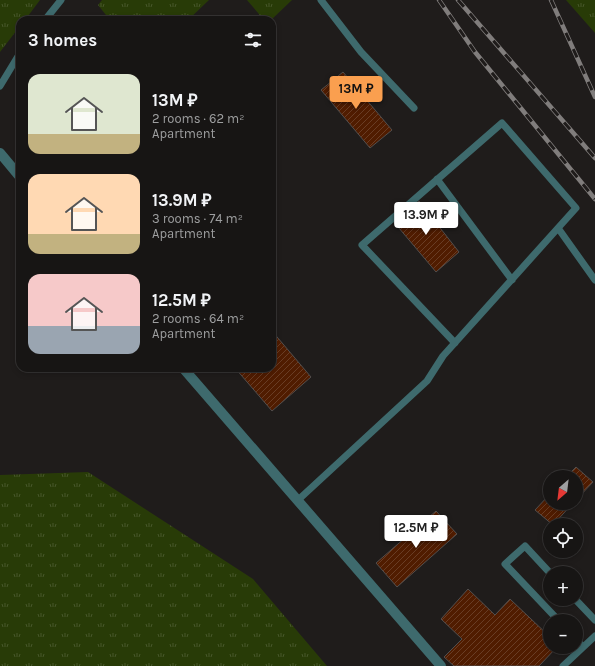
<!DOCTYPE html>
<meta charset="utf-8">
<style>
body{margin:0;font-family:Karla,sans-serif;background:#201e1d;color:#f1f3f6;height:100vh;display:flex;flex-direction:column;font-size:15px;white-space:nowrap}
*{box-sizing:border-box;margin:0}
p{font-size:13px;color:#9e9fa0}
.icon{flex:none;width:22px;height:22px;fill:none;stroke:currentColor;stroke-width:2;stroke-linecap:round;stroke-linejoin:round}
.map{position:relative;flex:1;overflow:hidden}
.drawer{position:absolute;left:16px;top:16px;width:260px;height:356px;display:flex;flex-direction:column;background:#171514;border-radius:12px;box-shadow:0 2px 6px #0003,0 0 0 1px #363434}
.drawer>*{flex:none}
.needle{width:26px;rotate:208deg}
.buttons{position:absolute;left:543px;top:470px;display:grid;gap:8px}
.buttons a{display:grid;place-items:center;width:40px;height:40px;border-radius:50%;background:#171514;box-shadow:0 2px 6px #0003,0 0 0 1px #363434;font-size:20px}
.price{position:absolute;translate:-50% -34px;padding:0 9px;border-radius:4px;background:#fff;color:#222;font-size:13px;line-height:26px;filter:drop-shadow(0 1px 2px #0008)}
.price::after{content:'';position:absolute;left:50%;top:24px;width:12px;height:9px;margin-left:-6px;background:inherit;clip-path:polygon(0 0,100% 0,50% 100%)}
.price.active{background:#fa9f4f;color:#111}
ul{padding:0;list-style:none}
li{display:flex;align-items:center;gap:12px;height:100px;padding:0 12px}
li span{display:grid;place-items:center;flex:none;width:112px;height:80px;border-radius:12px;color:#555}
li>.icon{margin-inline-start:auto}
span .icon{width:48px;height:48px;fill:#fffc;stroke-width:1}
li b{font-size:17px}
h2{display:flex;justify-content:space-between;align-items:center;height:48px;padding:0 12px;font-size:17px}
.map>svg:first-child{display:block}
.grass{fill:url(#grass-tufts)}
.building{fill:url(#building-hatch);stroke:#524e4d}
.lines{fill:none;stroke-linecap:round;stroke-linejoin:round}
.service{stroke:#3e6a6d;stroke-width:7}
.minor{stroke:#3e6a6d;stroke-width:10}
.rail-casing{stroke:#807d7c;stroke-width:4.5}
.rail{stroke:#1f1c1b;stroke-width:3;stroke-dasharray:9;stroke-linecap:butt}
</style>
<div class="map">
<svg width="595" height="666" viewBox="0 0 595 666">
<defs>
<pattern id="grass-tufts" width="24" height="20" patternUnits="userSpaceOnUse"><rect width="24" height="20" fill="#283b07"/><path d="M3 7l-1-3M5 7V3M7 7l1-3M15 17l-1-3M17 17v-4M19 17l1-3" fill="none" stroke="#47572b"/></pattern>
<pattern id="building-hatch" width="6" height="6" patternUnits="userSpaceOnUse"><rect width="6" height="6" fill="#501c00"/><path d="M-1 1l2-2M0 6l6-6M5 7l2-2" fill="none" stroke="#693d25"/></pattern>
</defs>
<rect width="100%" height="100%" fill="#1f1c1b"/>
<path class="grass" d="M0 0H40L25 20H20V26L0 52Z
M102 0H209L188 20H110L98 5Z
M247 0H292L271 20H264Z
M566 0H595V33Z
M88 472 253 579 327 666H0V475Z"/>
<path class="building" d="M343 72 392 130 370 148 321 90Z
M419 201 459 252 436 272 393 221Z
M272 331 311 377 272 411 235 368H272Z
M576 467 593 482 576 500V477H566Z
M550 494V503H573L553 525 535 510Z
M436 511 457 534 397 587 376 563Z
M468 589 495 615 510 599 550 637V647H557L539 666H454L444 657 462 639 441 619Z"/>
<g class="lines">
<path class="service" d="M321 0 361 52 414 108
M45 20 61 0
M0 86 20 53
M437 179 512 280
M558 228 595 280
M297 501 427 381 443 356 558 228 576 208 502 123 362 245 455 343
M550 573 525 546 505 564 559 621
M575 599 595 620
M576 639 583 647
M563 666 595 636"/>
<path class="minor" d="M0 153 20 177
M183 368 441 666"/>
<defs>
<path id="rail" d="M439 0 475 52 595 199
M458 0 595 158
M551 0 595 97"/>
</defs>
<use href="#rail" class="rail-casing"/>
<use href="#rail" class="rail"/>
</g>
</svg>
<div class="buttons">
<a><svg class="needle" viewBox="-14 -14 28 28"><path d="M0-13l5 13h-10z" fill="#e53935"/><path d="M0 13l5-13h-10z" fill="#9e9fa0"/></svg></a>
<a><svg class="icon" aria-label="locate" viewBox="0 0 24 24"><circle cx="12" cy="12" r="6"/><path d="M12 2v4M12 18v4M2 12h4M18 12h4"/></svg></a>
<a>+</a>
<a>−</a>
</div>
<b class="price active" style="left:356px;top:110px">13M ₽</b>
<b class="price" style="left:426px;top:236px">13.9M ₽</b>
<b class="price" style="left:416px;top:549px">12.5M ₽</b>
<section class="drawer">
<h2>3 homes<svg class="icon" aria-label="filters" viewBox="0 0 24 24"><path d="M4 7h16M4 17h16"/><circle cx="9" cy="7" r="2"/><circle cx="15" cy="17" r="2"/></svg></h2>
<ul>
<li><span style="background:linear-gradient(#dfe7d0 75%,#c2b280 0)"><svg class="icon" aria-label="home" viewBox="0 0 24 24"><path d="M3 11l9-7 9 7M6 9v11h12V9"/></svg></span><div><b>13M ₽</b><p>2 rooms · 62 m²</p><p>Apartment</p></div></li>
<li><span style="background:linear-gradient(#ffd9b3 75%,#c2b280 0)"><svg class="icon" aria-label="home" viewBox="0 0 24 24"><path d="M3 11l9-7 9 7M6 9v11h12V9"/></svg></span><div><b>13.9M ₽</b><p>3 rooms · 74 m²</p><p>Apartment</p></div></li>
<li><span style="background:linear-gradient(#f6c9c9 65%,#9aa5b1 0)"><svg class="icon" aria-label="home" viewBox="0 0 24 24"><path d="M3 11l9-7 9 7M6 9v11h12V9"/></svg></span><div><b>12.5M ₽</b><p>2 rooms · 64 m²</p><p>Apartment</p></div></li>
</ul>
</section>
</div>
